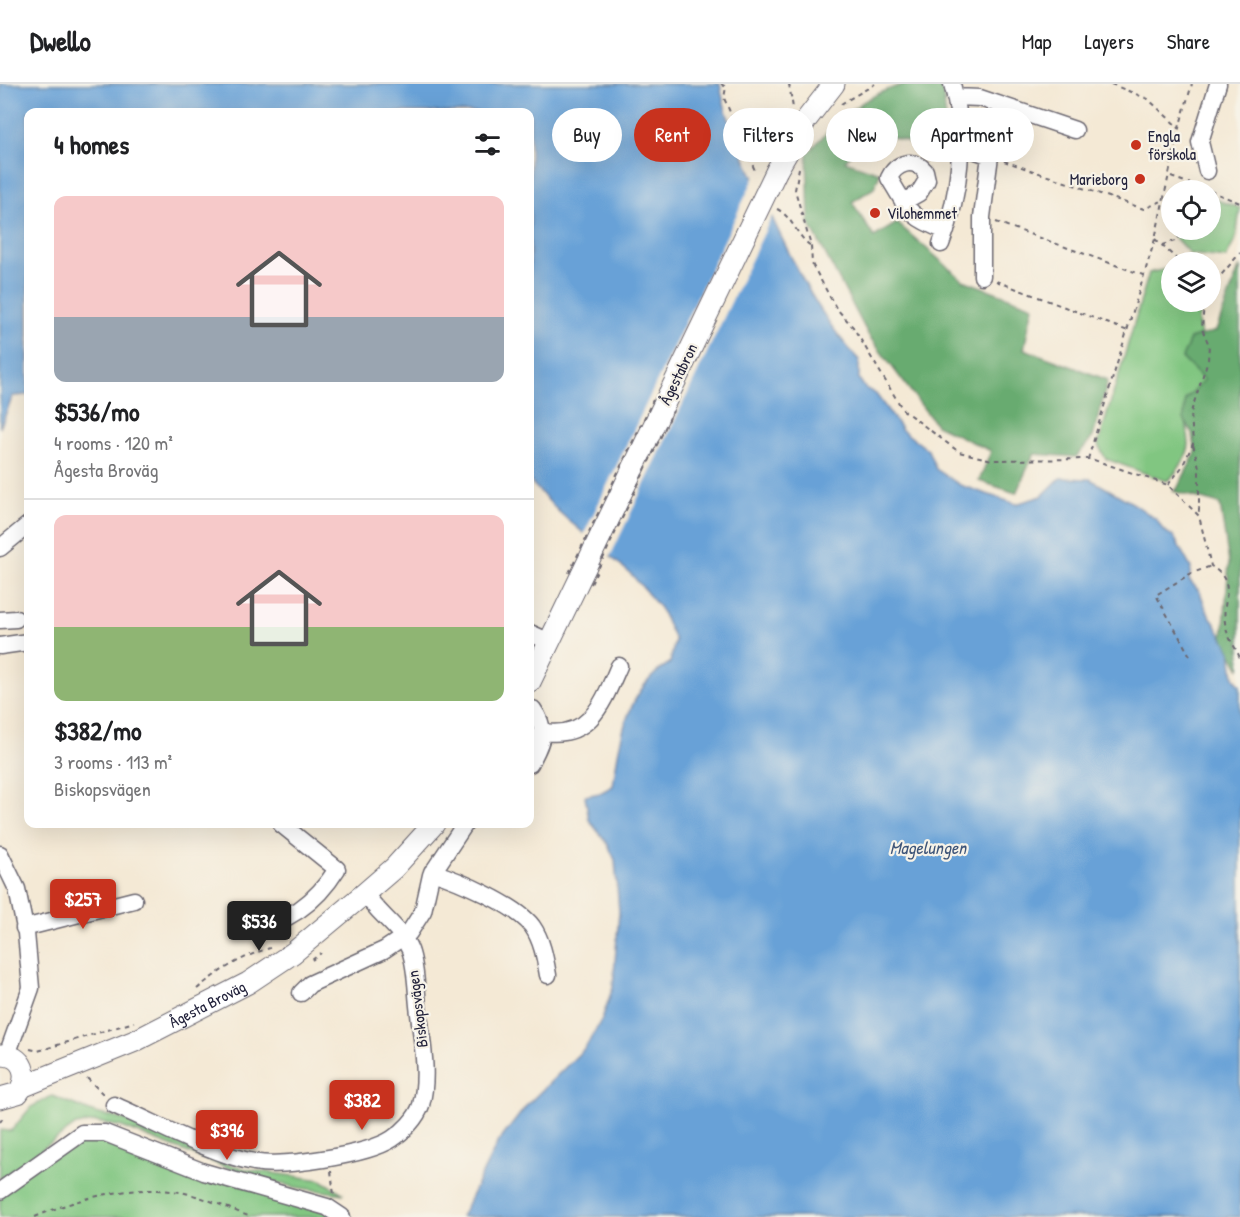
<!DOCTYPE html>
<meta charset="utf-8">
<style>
body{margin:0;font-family:"Patrick Hand",sans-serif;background:#f6f6f6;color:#202124;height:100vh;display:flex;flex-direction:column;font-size:22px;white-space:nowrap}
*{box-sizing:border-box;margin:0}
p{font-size:20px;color:#757577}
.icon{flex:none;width:33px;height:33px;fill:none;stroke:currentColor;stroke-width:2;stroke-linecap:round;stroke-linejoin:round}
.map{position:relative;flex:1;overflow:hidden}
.drawer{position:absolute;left:24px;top:24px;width:510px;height:720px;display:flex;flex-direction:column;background:#fff;border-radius:12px;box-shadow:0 6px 24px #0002}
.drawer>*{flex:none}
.top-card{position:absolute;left:552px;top:24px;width:570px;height:54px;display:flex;gap:12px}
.tools{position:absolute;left:1161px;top:96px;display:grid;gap:12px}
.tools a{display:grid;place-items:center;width:60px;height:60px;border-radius:50%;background:#fff;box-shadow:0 6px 24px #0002;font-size:30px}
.price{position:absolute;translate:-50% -51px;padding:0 14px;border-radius:6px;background:#c8321e;color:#fff;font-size:20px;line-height:39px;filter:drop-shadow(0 2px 3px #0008)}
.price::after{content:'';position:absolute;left:50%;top:36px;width:18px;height:14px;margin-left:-9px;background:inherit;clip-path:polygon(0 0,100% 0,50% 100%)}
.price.on{background:#222;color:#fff}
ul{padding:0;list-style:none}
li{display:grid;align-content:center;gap:12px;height:318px;padding:0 30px}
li+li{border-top:2px solid #e0e0e0}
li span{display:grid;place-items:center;height:186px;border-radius:12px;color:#555}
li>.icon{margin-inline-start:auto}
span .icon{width:108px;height:108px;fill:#fffc;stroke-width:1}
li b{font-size:26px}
h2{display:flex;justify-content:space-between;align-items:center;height:72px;padding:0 30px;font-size:26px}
.tag{padding:0 21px;border-radius:27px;background:#fff;box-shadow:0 6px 24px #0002;font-size:21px;line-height:54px}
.tag.on{background:#c8321e;color:#fff}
header{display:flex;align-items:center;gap:36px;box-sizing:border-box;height:84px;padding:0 30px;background:#fff;border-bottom:2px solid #e0e0e0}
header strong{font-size:28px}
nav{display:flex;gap:33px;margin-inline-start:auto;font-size:21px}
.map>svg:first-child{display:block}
.green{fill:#81c681;stroke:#52745e;stroke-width:1.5}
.forest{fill:#68ab6f;stroke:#456655;stroke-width:1.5}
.water{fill:#67a1d7;stroke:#446289;stroke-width:1.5}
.pier{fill:#f4e9d5}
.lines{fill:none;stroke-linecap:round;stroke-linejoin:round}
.minor-casing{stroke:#6c6871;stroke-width:19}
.major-casing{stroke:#6c6871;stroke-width:23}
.path{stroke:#6c6871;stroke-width:2;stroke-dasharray:4.5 4.5;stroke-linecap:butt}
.minor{stroke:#fff;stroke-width:16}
.major{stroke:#fff;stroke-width:21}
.major-bridge-casing{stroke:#6c6871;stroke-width:23;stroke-linecap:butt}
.path-bridge{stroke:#6c6871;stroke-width:2;stroke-dasharray:4.5 4.5;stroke-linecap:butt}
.major-bridge{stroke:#fff;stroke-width:21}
.poi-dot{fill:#c8321e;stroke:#f7f3e8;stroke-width:2}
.labels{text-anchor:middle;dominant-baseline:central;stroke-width:4.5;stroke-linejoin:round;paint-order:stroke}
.poi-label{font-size:16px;fill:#22223b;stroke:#f7f3e8;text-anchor:start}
.street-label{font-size:16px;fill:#22223b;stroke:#f7f3e8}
.water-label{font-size:18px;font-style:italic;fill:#3e5579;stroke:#f7f3e8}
</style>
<header>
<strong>Dwello</strong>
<nav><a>Map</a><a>Layers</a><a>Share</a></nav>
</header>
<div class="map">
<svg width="1240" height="1133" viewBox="0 0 1240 1133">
<rect width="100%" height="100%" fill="#f7f3e8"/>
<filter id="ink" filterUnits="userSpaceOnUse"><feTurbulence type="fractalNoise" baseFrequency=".0167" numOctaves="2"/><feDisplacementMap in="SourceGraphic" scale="12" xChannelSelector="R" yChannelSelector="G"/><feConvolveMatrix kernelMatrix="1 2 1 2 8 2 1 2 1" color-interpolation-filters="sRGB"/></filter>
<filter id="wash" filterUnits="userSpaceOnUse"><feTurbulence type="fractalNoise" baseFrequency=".008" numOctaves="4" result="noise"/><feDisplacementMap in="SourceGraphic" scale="24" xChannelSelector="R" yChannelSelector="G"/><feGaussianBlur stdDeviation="1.35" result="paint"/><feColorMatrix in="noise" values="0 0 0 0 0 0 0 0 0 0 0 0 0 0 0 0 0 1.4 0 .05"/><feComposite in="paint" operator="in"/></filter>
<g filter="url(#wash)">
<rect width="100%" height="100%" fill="#f4e9d5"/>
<path class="green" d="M1211 114 1240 124 1236 154 1226 174 1190 170 1169 147 1171 142 1172 146H1210Z
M1171 184 1172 218H1201L1198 238 1201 252 1190 255 1205 296 1185 316C1184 332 1188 345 1189 360 1189 370 1175 393 1166 397L1106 375 1098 361 1149 189Z
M52 1012 95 1029 131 1037 211 1075 246 1085 321 1096 344 1110 294 1103 238 1088 122 1043 96 1038 76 1041 0 1095V1046L11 1047 31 1023Z
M82 1049 342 1133H0V1107Z"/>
<path class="forest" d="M906 0H942L949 60 926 72 905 57 870 47 845 77 880 89 874 104 852 118 874 153 897 139 963 196 1033 222 1024 265 1108 296 1093 353 1076 373 1034 370 1016 409 979 397 991 367 936 341 869 252 809 139 807 70C835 38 862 10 906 0Z
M1240 182V585L1223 554 1229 479 1220 420 1173 407 1177 405 1196 368 1192 349 1184 335 1185 316 1204 296 1182 274 1190 255 1216 247Z"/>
<path class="water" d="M0 0H720C725 35 744 71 758 103 786 164 813 226 859 276V295L865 304 876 310 902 346 928 366 936 385 960 401 1016 420 1042 412 1060 394 1090 395 1134 420 1157 436 1163 446 1174 453 1191 484 1189 496 1200 508 1206 525 1231 567 1234 593 1240 602V1133H461L497 1060 527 1021 585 964 602 935 613 903 619 828 615 776 607 759 589 736 585 712 600 709 613 702C619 657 627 603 670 579L675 556 660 524 632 491 558 427 530 397V28H28V311L13 312 0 344Z"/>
<path class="pier" d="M756 90 774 128 609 475 583 452Z"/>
</g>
<g filter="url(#ink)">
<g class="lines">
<defs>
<path id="minor" d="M955 13 980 14 1075 46
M960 61 990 72 982 133V192
M1207 87 1200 58 1218 0
M903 118 919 109 927 96 925 87C913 73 896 79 889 94 909 127 909 133 946 147
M941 160C960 112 967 50 952 0
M0 464 28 441
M0 536 16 535
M530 549 550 558
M0 562 28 558
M544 648C591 655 603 618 619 582
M530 680C541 658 549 648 533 625
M0 770 17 805 26 849 31 904 7 971
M432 788C458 796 516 821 532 842 542 856 545 874 548 891
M24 844 134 816
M247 846C286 840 316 819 337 785L281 740
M301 909 310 900 384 866 409 849 423 827 431 791 465 740
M114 1021C154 1038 213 1071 254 1078 283 1084 367 1071 392 1055 403 1048 417 1034 421 1021 429 992 422 958 419 930 416 910 417 885 410 866 401 843 377 830 365 809
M0 1107 82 1049H105L204 1088 327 1123 342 1133"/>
<g id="major">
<path d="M777 86 806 36 834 0"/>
<path d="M530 598 669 310"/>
<path d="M0 971C24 970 30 993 18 1009L0 1014"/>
<path id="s1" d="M24 1002 135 957 248 899 293 869 365 809 394 784 434 740"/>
</g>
</defs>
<use href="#minor" class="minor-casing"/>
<use href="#major" class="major-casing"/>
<path class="path" d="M721 0 726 3 724 14 756 89
M789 0 793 24
M1111 0 1148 15 1179 44
M841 20 875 0
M1004 77 1144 125 1164 116
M799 84 795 106 811 162 812 180 836 224 853 243 903 326 959 368 992 376 1091 375 1168 401 1199 432 1211 482C1240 501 1219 515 1226 544 1228 554 1236 564 1240 574
M1171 93 1208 106
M1210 107 1240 119
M777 125C793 133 796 152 811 162
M996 138 1143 191
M1155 155 1180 178
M1162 161 1175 157 1187 146
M996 197 1128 247
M1210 204 1240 169
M1193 361 1199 383V432
M1088 375 1155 155 1179 44 1192 0
M1168 401 1182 383 1193 360 1191 328 1208 276 1209 261 1202 245 1204 218
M1190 572 1156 511 1190 490 1211 482
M312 876 321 869
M197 905C218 887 243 872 270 864
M30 965 38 967 134 938
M87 994 104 1011
M0 1038 5 1031
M331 1087 334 1111
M35 1133C81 1113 129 1101 180 1108 203 1112 229 1125 251 1133"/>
<use href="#minor" class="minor"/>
<use href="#major" class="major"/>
<defs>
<path id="major-bridge" d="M669 310 777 86"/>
</defs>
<use href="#major-bridge" class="major-bridge-casing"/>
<path class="path-bridge" d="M569 489 653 316
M591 500 673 327"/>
<use href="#major-bridge" class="major-bridge"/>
</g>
</g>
<g class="poi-dot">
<circle cx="1136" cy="61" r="6"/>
<circle cx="1140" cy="95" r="6"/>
<circle cx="875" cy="129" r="6"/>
</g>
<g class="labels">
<g class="poi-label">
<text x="1148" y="52">Engla<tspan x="1148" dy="18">förskola</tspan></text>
<text x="1128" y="95" text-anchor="end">Marieborg</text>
<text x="887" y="129">Vilohemmet</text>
</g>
<g class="street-label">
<text transform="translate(678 290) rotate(-64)">Ågestabron</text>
<text stroke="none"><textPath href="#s1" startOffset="201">Ågesta Broväg</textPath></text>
<text transform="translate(417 925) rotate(-97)">Biskopsvägen</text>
</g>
<g class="water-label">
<text x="928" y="763">Magelungen</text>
</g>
</g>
</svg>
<div class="tools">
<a><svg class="icon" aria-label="locate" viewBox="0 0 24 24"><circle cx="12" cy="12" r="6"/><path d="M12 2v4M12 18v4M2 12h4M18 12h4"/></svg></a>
<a><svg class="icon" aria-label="layers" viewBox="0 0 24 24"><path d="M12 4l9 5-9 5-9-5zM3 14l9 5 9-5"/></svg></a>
</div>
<b class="price" style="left:83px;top:846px">$257</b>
<b class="price on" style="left:259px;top:868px">$536</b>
<b class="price" style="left:362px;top:1047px">$382</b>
<b class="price" style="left:227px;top:1077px">$396</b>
<div class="top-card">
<a class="tag">Buy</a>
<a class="tag on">Rent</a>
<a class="tag">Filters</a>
<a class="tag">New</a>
<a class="tag">Apartment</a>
</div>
<section class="drawer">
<h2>4 homes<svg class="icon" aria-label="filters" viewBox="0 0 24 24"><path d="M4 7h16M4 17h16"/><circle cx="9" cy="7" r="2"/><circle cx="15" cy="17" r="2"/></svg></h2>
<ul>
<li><span style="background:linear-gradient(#f6c9c9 65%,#9aa5b1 0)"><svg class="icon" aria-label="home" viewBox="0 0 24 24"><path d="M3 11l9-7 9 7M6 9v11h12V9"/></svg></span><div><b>$536/mo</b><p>4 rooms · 120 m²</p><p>Ågesta Broväg</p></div></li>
<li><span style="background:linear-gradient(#f6c9c9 60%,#8fb573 0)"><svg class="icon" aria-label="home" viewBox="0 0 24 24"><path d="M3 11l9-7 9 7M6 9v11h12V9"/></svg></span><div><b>$382/mo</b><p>3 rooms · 113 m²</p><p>Biskopsvägen</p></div></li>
</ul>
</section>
</div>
